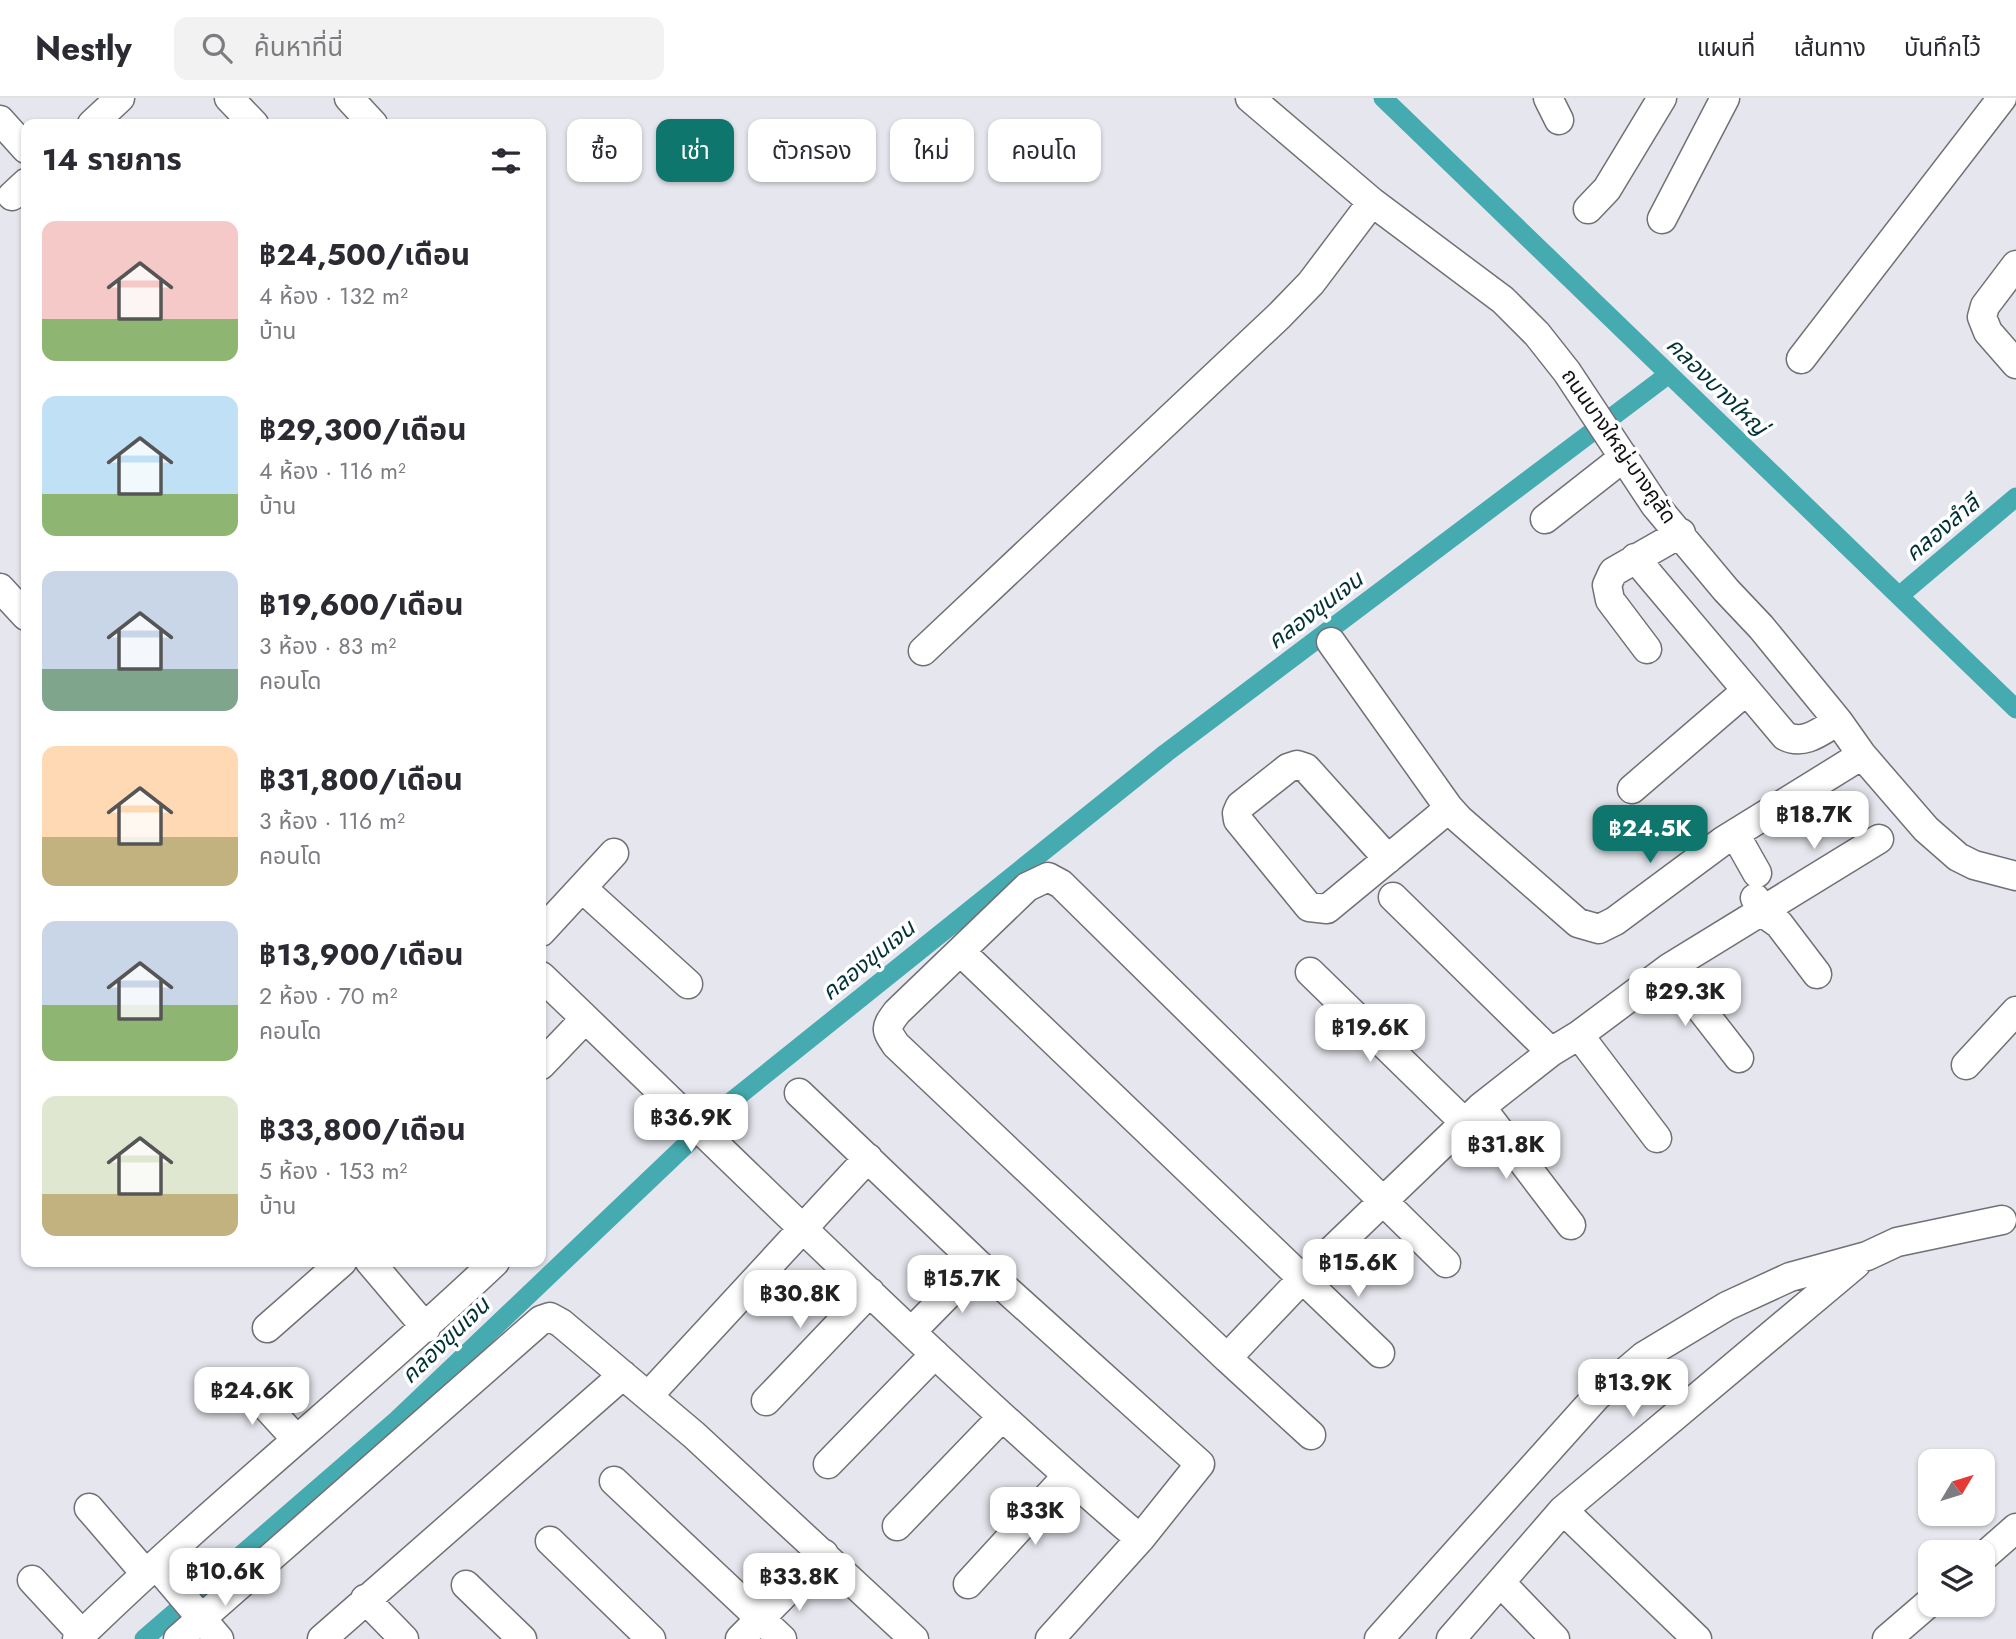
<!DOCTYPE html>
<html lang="th">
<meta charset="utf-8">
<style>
body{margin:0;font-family:Jost,"Noto Sans Thai",sans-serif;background:#f2f2f3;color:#2b2b33;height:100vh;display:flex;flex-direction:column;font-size:26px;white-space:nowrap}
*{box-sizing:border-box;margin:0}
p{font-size:23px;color:#7c7c81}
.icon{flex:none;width:38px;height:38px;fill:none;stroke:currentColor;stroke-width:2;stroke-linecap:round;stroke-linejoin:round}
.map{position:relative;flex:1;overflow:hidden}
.sheet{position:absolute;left:21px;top:21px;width:525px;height:1148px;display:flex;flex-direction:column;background:#fff;border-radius:14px;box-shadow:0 2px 5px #0004}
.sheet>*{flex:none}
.top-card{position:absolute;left:567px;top:21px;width:665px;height:63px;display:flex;gap:14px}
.needle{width:46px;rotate:52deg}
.fabs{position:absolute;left:1918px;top:1351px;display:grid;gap:14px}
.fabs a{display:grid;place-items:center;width:77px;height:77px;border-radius:14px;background:#fff;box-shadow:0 2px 5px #0004;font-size:35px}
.price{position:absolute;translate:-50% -60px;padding:0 16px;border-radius:14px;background:#fff;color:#222;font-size:23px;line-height:46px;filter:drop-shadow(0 2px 4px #0008)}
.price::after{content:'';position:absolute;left:50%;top:42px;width:21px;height:16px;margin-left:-10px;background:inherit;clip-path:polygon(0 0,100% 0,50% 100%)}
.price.active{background:#0f766e;color:#fff}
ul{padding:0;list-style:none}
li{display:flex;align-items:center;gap:21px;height:175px;padding:0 21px}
li span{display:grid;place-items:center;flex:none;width:196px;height:140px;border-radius:14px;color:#555}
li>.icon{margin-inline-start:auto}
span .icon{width:84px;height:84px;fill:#fffc;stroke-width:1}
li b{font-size:30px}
h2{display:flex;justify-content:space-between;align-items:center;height:84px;padding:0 21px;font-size:30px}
.chip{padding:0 24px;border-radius:14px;background:#fff;box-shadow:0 2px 5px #0004;font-size:24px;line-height:63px}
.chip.active{background:#0f766e;color:#fff}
header{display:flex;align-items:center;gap:42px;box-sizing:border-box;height:98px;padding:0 35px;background:#fff;border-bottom:2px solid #e1e1e2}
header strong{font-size:33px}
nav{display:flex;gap:38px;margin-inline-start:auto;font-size:24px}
.search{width:490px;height:63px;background:#f2f2f3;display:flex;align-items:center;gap:18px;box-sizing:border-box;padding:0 24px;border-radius:14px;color:#7c7c81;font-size:26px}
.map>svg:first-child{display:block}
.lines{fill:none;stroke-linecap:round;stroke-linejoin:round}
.canal{stroke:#46abb0;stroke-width:19}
.minor-casing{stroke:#707076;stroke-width:31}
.minor{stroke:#fff;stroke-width:28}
.labels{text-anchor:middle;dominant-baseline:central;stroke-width:7;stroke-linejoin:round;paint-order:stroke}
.street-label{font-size:21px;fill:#121215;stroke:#fff}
.water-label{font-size:23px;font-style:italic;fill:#003235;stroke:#fff}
</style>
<header>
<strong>Nestly</strong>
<div class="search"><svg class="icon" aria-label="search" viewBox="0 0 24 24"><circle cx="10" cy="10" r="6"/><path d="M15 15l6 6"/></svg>ค้นหาที่นี่</div>
<nav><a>แผนที่</a><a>เส้นทาง</a><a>บันทึกไว้</a></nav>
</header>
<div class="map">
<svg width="2016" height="1541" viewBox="0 0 2016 1541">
<rect width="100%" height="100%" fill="#e6e7ee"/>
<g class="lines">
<path class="canal" d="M1383 0 2016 611
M1899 498 2016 399
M144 1541 397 1322 732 1003 1166 655 1669 276"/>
<defs>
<path id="minor" d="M229 0 254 26
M349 0 373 26
M1250 0 1372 104 1503 202 1537 236 1567 274 1655 407 1726 492 1761 529 1838 623 1862 657 1926 731 1958 759 1974 767 2016 778
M1548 0 1559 22
M0 22 26 51
M92 26 120 0
M12 98 26 85
M1588 111 1607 91 1662 0
M1662 121 1725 0
M2016 167 1985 208 1982 219 1988 234 2016 266
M1801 261 2002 0
M1545 421 1624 359
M1635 460 1785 638C1804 648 1821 633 1838 623
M0 490 26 518
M1331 544 1449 710 1459 721 1578 825 1599 831 1615 823 1723 743 1862 657
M1647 551 1610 502 1607 487 1613 474 1681 435
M923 553 1279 218 1311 185 1372 104
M1632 691 1746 593
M1735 736 1757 775
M1388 761 1306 670 1297 667 1288 670 1240 708 1237 715 1238 722 1309 809 1327 811 1435 722 1449 710
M582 790 688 886
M1393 799 1551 954
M1755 800 1762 814 1779 826 1817 876
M541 834 614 755
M961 854 1380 1255
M1669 870 1739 960
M1310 874 1464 1024
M541 878C739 1067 932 1262 1140 1441
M1579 937 1657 1040
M541 967 585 921
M1966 967 2016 913
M799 995 978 1166 1200 1366 1140 1441 1050 1541
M1481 1009 1571 1127
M370 1164 426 1230
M267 1230 342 1164
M912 1233 978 1166
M1227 1260 896 947C885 931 885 930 897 914L1027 789 1048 779 1061 786 1446 1165
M245 1285 296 1341
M649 1297 868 1060
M766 1303 870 1194
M1311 1337 1227 1260 1302 1181 1481 1009 1551 954 1579 937 1669 870 1879 741
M828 1366 935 1256
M614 1383 782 1541
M89 1410 146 1476
M1563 1412 1697 1541
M897 1428 1002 1319
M550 1443 651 1541
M1983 1459 2016 1430
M156 1467 219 1541
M32 1482 82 1536
M1501 1485 1555 1541
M968 1486 1066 1379
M466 1487 522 1541
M365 1501 404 1541
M77 1541C211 1410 359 1293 495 1164
M178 1541 541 1222 550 1219 561 1225 694 1337 914 1541
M322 1541 623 1277
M740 1541 824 1456
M1379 1541 1597 1298 1644 1258 1727 1208 1790 1179 1867 1158 1897 1144 2002 1122
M1451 1541 1563 1412 1856 1166
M1887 1541 1930 1504"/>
</defs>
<use href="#minor" class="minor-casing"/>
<use href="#minor" class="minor"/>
</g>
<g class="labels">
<g class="street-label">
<text transform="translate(1619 348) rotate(55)">ถนนบางใหญ่-บางคูลัด</text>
</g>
<g class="water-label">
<text transform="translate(1717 288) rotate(44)">คลองบางใหญ่</text>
<text transform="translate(1942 430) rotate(-40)">คลองลำลี</text>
<text transform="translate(1315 512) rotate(-37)">คลองขุนเจน</text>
<text transform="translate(868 862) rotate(-39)">คลองขุนเจน</text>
<text transform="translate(445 1242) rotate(-44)">คลองขุนเจน</text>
</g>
</g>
</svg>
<div class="fabs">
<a><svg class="needle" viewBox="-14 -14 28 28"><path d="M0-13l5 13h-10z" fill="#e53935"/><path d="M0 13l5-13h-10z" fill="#7c7c81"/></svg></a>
<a><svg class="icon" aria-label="layers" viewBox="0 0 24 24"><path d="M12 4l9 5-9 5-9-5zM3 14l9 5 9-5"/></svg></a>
</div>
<b class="price" style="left:1814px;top:753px">฿18.7K</b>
<b class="price active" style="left:1650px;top:767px">฿24.5K</b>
<b class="price" style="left:1685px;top:930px">฿29.3K</b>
<b class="price" style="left:1370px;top:966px">฿19.6K</b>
<b class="price" style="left:691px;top:1056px">฿36.9K</b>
<b class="price" style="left:1506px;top:1083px">฿31.8K</b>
<b class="price" style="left:1358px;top:1201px">฿15.6K</b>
<b class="price" style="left:962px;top:1217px">฿15.7K</b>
<b class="price" style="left:800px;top:1232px">฿30.8K</b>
<b class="price" style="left:1633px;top:1321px">฿13.9K</b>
<b class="price" style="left:252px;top:1329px">฿24.6K</b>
<b class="price" style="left:1035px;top:1449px">฿33K</b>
<b class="price" style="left:225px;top:1510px">฿10.6K</b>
<b class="price" style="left:799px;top:1515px">฿33.8K</b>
<div class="top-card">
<a class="chip">ซื้อ</a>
<a class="chip active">เช่า</a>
<a class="chip">ตัวกรอง</a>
<a class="chip">ใหม่</a>
<a class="chip">คอนโด</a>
</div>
<section class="sheet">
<h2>14 รายการ<svg class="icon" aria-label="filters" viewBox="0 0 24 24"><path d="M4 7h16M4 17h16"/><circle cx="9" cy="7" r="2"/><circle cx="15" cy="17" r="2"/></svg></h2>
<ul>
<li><span style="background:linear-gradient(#f6c9c9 70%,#8fb573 0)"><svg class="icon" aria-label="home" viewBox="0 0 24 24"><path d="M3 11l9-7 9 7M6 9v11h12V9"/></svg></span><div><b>฿24,500/เดือน</b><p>4 ห้อง · 132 m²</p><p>บ้าน</p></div></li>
<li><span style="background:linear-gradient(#bfe0f5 70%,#8fb573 0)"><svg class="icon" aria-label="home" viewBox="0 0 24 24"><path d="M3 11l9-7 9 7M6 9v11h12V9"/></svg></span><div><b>฿29,300/เดือน</b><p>4 ห้อง · 116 m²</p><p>บ้าน</p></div></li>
<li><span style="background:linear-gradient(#c9d6e8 70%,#7fa58c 0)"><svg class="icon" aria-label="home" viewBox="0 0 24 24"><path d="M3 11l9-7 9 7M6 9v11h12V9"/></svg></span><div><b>฿19,600/เดือน</b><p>3 ห้อง · 83 m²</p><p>คอนโด</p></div></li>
<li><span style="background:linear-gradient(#ffd9b3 65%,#c2b280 0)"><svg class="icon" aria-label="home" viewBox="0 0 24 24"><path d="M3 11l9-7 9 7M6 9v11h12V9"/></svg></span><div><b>฿31,800/เดือน</b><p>3 ห้อง · 116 m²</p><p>คอนโด</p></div></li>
<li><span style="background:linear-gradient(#c9d6e8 60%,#8fb573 0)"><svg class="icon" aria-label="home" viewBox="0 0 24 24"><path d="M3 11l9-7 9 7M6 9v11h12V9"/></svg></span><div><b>฿13,900/เดือน</b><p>2 ห้อง · 70 m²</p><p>คอนโด</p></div></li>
<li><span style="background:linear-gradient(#dfe7d0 70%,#c2b280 0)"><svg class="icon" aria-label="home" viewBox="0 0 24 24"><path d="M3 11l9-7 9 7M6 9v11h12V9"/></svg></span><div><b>฿33,800/เดือน</b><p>5 ห้อง · 153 m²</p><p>บ้าน</p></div></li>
</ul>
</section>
</div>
